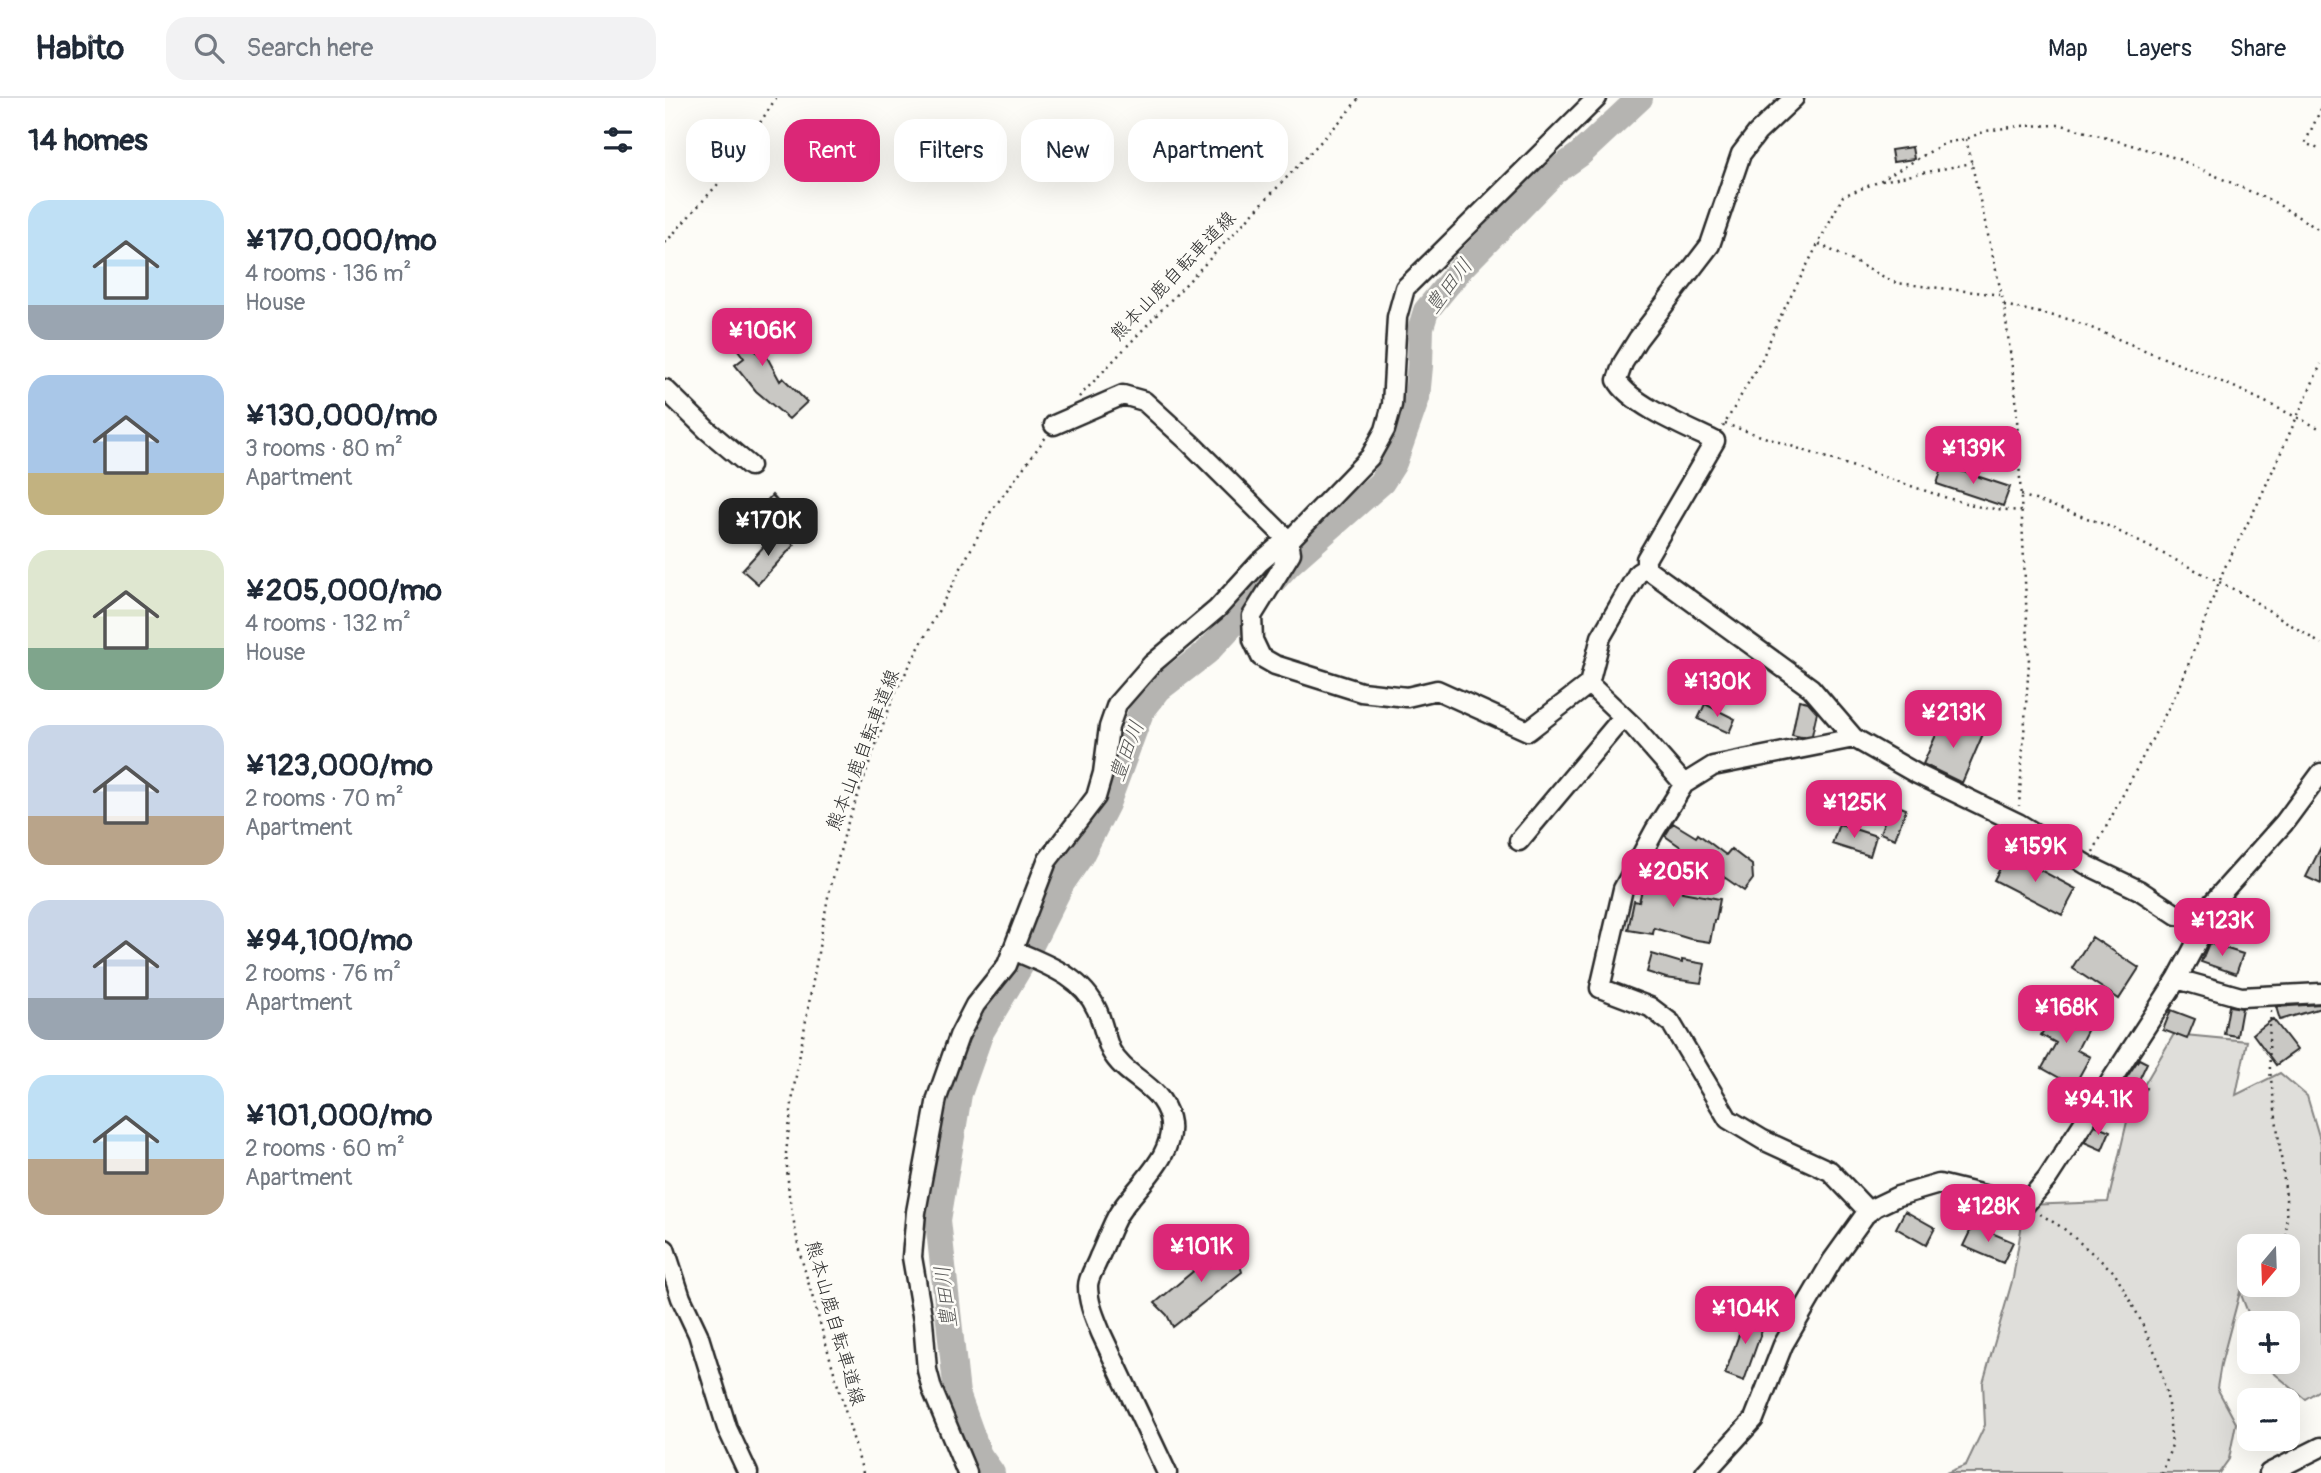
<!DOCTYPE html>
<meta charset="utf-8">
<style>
body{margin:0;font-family:Pangolin,"Klee One",sans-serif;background:#f2f2f3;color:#1f2937;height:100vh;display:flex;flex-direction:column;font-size:26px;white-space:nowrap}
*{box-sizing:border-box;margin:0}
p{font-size:23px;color:#747a83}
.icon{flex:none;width:38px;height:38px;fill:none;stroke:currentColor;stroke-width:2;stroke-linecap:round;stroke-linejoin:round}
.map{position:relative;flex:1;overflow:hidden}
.panel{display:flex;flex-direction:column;background:#fff;width:665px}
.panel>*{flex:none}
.banner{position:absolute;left:21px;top:21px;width:665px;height:63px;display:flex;gap:14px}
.needle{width:46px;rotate:199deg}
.tools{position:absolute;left:1572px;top:1136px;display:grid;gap:14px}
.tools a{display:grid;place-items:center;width:63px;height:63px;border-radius:14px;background:#fff;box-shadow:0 7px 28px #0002;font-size:35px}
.price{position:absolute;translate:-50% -60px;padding:0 16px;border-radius:14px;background:#db2777;color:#fff;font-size:23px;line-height:46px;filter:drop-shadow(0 2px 4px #0008)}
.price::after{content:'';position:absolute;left:50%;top:42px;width:21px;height:16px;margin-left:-10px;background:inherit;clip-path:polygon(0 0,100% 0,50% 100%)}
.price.current{background:#222;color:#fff}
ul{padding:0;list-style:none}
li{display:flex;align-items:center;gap:21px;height:175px;padding:0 28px}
li span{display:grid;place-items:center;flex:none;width:196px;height:140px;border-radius:21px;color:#555}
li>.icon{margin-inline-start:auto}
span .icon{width:84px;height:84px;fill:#fffc;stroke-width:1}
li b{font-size:30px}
h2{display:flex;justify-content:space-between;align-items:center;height:84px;padding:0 28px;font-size:30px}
.pill{padding:0 24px;border-radius:21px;background:#fff;box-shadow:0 7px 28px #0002;font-size:24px;line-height:63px}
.pill.current{background:#db2777;color:#fff}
header{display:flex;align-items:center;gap:42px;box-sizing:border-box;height:98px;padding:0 35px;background:#fff;border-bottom:2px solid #e0e1e3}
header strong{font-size:33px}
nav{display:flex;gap:38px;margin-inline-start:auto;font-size:24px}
.search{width:490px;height:63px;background:#f2f2f3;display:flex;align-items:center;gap:18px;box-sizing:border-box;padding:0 24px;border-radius:21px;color:#747a83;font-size:26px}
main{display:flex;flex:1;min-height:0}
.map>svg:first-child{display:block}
.green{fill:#dfdeda;stroke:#858482;stroke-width:2;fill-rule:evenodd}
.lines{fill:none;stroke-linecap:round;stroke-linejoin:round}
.river{stroke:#b5b4b1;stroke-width:26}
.building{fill:#c9c8c4;stroke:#2b2b2b;stroke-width:2}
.minor-casing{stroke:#2b2b2b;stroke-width:23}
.path{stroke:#2b2b2b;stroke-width:2.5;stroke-dasharray:2 5;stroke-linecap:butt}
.minor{stroke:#fdfcf7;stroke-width:18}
.labels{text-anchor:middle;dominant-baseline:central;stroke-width:5;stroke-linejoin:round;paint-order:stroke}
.street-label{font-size:19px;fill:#2b2b2b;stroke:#fdfcf7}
.water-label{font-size:21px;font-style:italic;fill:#5b5b5a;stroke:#fdfcf7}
</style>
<header>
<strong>Habito</strong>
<div class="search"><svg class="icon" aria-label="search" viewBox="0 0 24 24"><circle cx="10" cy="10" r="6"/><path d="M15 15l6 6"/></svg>Search here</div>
<nav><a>Map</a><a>Layers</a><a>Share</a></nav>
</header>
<main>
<section class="panel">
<h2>14 homes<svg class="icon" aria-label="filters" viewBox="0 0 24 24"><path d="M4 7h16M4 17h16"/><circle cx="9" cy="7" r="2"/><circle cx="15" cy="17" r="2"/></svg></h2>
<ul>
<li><span style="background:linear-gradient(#bfe0f5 75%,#9aa5b1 0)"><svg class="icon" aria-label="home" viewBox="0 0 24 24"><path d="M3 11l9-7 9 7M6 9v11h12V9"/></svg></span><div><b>¥170,000/mo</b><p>4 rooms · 136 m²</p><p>House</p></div></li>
<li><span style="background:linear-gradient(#a9c7e8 70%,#c2b280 0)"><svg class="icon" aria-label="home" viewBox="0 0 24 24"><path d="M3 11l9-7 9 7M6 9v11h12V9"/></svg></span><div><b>¥130,000/mo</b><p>3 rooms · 80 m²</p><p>Apartment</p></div></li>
<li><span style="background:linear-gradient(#dfe7d0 70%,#7fa58c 0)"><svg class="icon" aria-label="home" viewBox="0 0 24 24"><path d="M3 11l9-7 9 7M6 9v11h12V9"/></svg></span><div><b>¥205,000/mo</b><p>4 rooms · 132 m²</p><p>House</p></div></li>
<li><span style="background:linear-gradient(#c9d6e8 65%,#b9a48a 0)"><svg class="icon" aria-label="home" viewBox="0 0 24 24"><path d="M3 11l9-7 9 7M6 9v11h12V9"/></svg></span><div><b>¥123,000/mo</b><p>2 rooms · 70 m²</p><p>Apartment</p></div></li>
<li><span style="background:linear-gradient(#c9d6e8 70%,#9aa5b1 0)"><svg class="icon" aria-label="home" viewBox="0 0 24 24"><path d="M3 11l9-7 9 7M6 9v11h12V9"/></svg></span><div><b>¥94,100/mo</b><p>2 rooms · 76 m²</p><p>Apartment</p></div></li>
<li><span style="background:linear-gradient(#bfe0f5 60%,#b9a48a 0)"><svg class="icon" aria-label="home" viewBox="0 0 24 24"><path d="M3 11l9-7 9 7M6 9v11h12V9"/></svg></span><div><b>¥101,000/mo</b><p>2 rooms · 60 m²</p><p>Apartment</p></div></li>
</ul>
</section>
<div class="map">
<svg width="1656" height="1375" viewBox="0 0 1656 1375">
<rect width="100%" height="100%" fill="#fdfcf7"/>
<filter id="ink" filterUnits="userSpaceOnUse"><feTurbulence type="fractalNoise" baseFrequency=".0143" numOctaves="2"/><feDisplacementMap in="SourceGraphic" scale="14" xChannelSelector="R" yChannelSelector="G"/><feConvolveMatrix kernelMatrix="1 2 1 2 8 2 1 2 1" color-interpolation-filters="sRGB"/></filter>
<g filter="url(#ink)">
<path class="green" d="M1509 936 1582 943 1571 997 1615 975 1642 998 1656 1045V1291L1640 1301 1604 1271 1601 1264H1622V1225H1587L1575 1194 1556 1266 1552 1290 1571 1325 1564 1361 1554 1375H1281L1301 1367 1320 1327 1318 1285 1348 1180 1360 1107 1443 1104 1465 1011ZM1584 1148H1622V1186H1584Z"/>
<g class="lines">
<path class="river" d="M327 1375 314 1357 292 1296 273 1122 294 996 316 934 357 865 397 785 415 759 442 706 476 614 494 591 542 554 625 465 717 384 729 365 752 300 755 268 756 229 761 213 797 169 890 74 914 57 975 0"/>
</g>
<path class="building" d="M1247 49 1249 61 1228 64 1226 52Z
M86 211 97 226 82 243 98 261 102 259 115 283 118 280 142 304 124 321 91 293 70 267 79 260 58 232Z
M1323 330H1343V364H1324Z
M1278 367 1345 389 1338 408 1272 386Z
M107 397 130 423 124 430 99 406Z
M113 433 129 447 93 486 77 472Z
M1134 602 1143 604 1152 614 1147 637 1136 639 1127 637Z
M1040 606 1070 621 1064 635 1033 621Z
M1279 619 1318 636 1297 685 1258 666Z
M1226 705 1241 711 1230 741 1215 735Z
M1008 725 1031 739 1033 736 1061 757 1066 751 1087 767 1088 781 1079 793 1000 738Z
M1174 726 1211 738 1205 758 1167 746Z
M1656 749V786L1641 779Z
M1343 755 1411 791 1397 817 1329 782Z
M982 771 1020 781 1017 794 1055 801 1051 822H1049L1045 844 1025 841 989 830 988 836 963 832 969 803 974 804Z
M1427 839 1474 870 1454 901 1407 870Z
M1544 845 1578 856 1571 876 1536 864Z
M987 856 1017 865V862L1040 866 1036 885 1001 880 982 874Z
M1656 906V910L1615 922 1611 909Z
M1393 907 1426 925 1412 952 1425 959 1409 988 1377 970 1391 945 1376 937Z
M1564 908 1577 910 1572 938 1559 936Z
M1506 912 1530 921 1522 941 1498 932Z
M1608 921 1632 952 1611 967 1588 936Z
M1474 961 1482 965 1472 986 1481 990 1475 1004 1451 995Z
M1430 1027 1445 1033 1437 1052 1419 1044Z
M1240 1113 1270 1130 1261 1147 1231 1130Z
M1308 1127 1348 1144 1338 1165 1298 1148Z
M567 1141 577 1174 508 1229 502 1217 490 1205Z
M1082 1214 1101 1221 1079 1283 1060 1276Z"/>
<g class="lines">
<defs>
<path id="minor" d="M0 291 42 332 85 368
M389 327 458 297 479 303 525 345 624 443 626 455 587 518 588 542 596 559 610 567 696 594 742 599 772 592 863 633 924 586 936 539 973 475 981 470
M981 470 1146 590 1189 640 1252 676 1353 725 1422 767 1474 792 1512 817 1530 819 1542 811 1619 725 1656 675
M981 470V461L1050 343C1025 331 964 306 952 282L958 265 973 241 1045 147 1076 56 1092 35 1129 0
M924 586 968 628 1019 686
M1189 640 1048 668 1019 686 990 732 958 791 935 890 985 909 1006 925 1063 1021 1098 1042 1165 1073 1204 1114
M854 743 958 619
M348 852C380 866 417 878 432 912 438 925 440 940 446 953 461 981 496 986 504 1020 513 1056 472 1087 454 1115 446 1128 441 1145 434 1159 431 1168 423 1179 423 1188 423 1205 430 1220 436 1235L502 1375
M1512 881 1576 899 1656 895
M0 1151 16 1200 33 1236 62 1330 83 1375
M302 1375 267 1291 262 1272 258 1223 247 1159 251 1114 272 1000 294 938 310 907 342 867 382 763 431 699 438 675 444 629 452 606 487 566 552 511 594 465 615 447 624 443 705 359 720 332 727 307 732 219 740 190 932 0
M1040 1375 1089 1321 1118 1247 1167 1163 1200 1117 1210 1109 1233 1098 1274 1086 1360 1107 1382 1081 1512 881 1533 842 1535 816
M1604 1375 1656 1349"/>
</defs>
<use href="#minor" class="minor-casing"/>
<path class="path" d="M1656 11 1640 45 1656 52
M1301 41 1339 207 1351 300 1364 564 1354 708
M1217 83 1307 65
M0 145 62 76 111 0
M1154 146 1231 185 1336 197
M1339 207 1407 222 1569 289 1656 331
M414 299 678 20 694 0
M1060 326 1282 400 1319 410 1356 413
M1058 329 1097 261 1113 223 1178 98 1213 84 1280 45 1301 41 1321 33 1353 28 1397 27 1511 60 1611 105 1656 133
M1356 397 1439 426 1578 496 1656 546
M1428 754 1516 586 1559 471 1592 407 1656 266
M1606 913 1604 942 1605 973 1621 1098 1622 1156
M1375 1116 1398 1130 1449 1174 1474 1219 1492 1259 1502 1297 1507 1347 1497 1375
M198 1375 134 1152 124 1097 121 1055 129 989 163 799 182 727 229 597 325 415 381 339"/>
<use href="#minor" class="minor"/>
</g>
</g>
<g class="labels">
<g class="street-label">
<text transform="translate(508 178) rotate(-46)">熊本山鹿自転車道線</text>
<text transform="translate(198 652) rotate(-69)">熊本山鹿自転車道線</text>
<text transform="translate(170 1225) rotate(74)">熊本山鹿自転車道線</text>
</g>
<g class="water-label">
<text transform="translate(784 188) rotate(-52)">豊田川</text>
<text transform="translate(462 653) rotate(-69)">豊田川</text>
<text transform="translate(281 1199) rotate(-97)">豊田川</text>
</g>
</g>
</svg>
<div class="tools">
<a><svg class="needle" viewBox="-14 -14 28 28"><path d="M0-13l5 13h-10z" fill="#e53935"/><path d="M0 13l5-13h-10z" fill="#747a83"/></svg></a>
<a>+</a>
<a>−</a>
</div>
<b class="price" style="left:97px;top:270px">¥106K</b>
<b class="price" style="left:1308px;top:388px">¥139K</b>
<b class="price current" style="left:103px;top:460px">¥170K</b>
<b class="price" style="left:1052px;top:621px">¥130K</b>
<b class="price" style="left:1288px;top:652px">¥213K</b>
<b class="price" style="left:1189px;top:742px">¥125K</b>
<b class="price" style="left:1370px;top:786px">¥159K</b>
<b class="price" style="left:1008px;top:811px">¥205K</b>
<b class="price" style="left:1557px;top:860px">¥123K</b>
<b class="price" style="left:1401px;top:947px">¥168K</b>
<b class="price" style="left:1433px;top:1039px">¥94.1K</b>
<b class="price" style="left:1323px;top:1146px">¥128K</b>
<b class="price" style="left:536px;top:1186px">¥101K</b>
<b class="price" style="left:1080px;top:1248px">¥104K</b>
<div class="banner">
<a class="pill">Buy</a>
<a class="pill current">Rent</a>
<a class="pill">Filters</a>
<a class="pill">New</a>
<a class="pill">Apartment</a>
</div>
</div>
</main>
